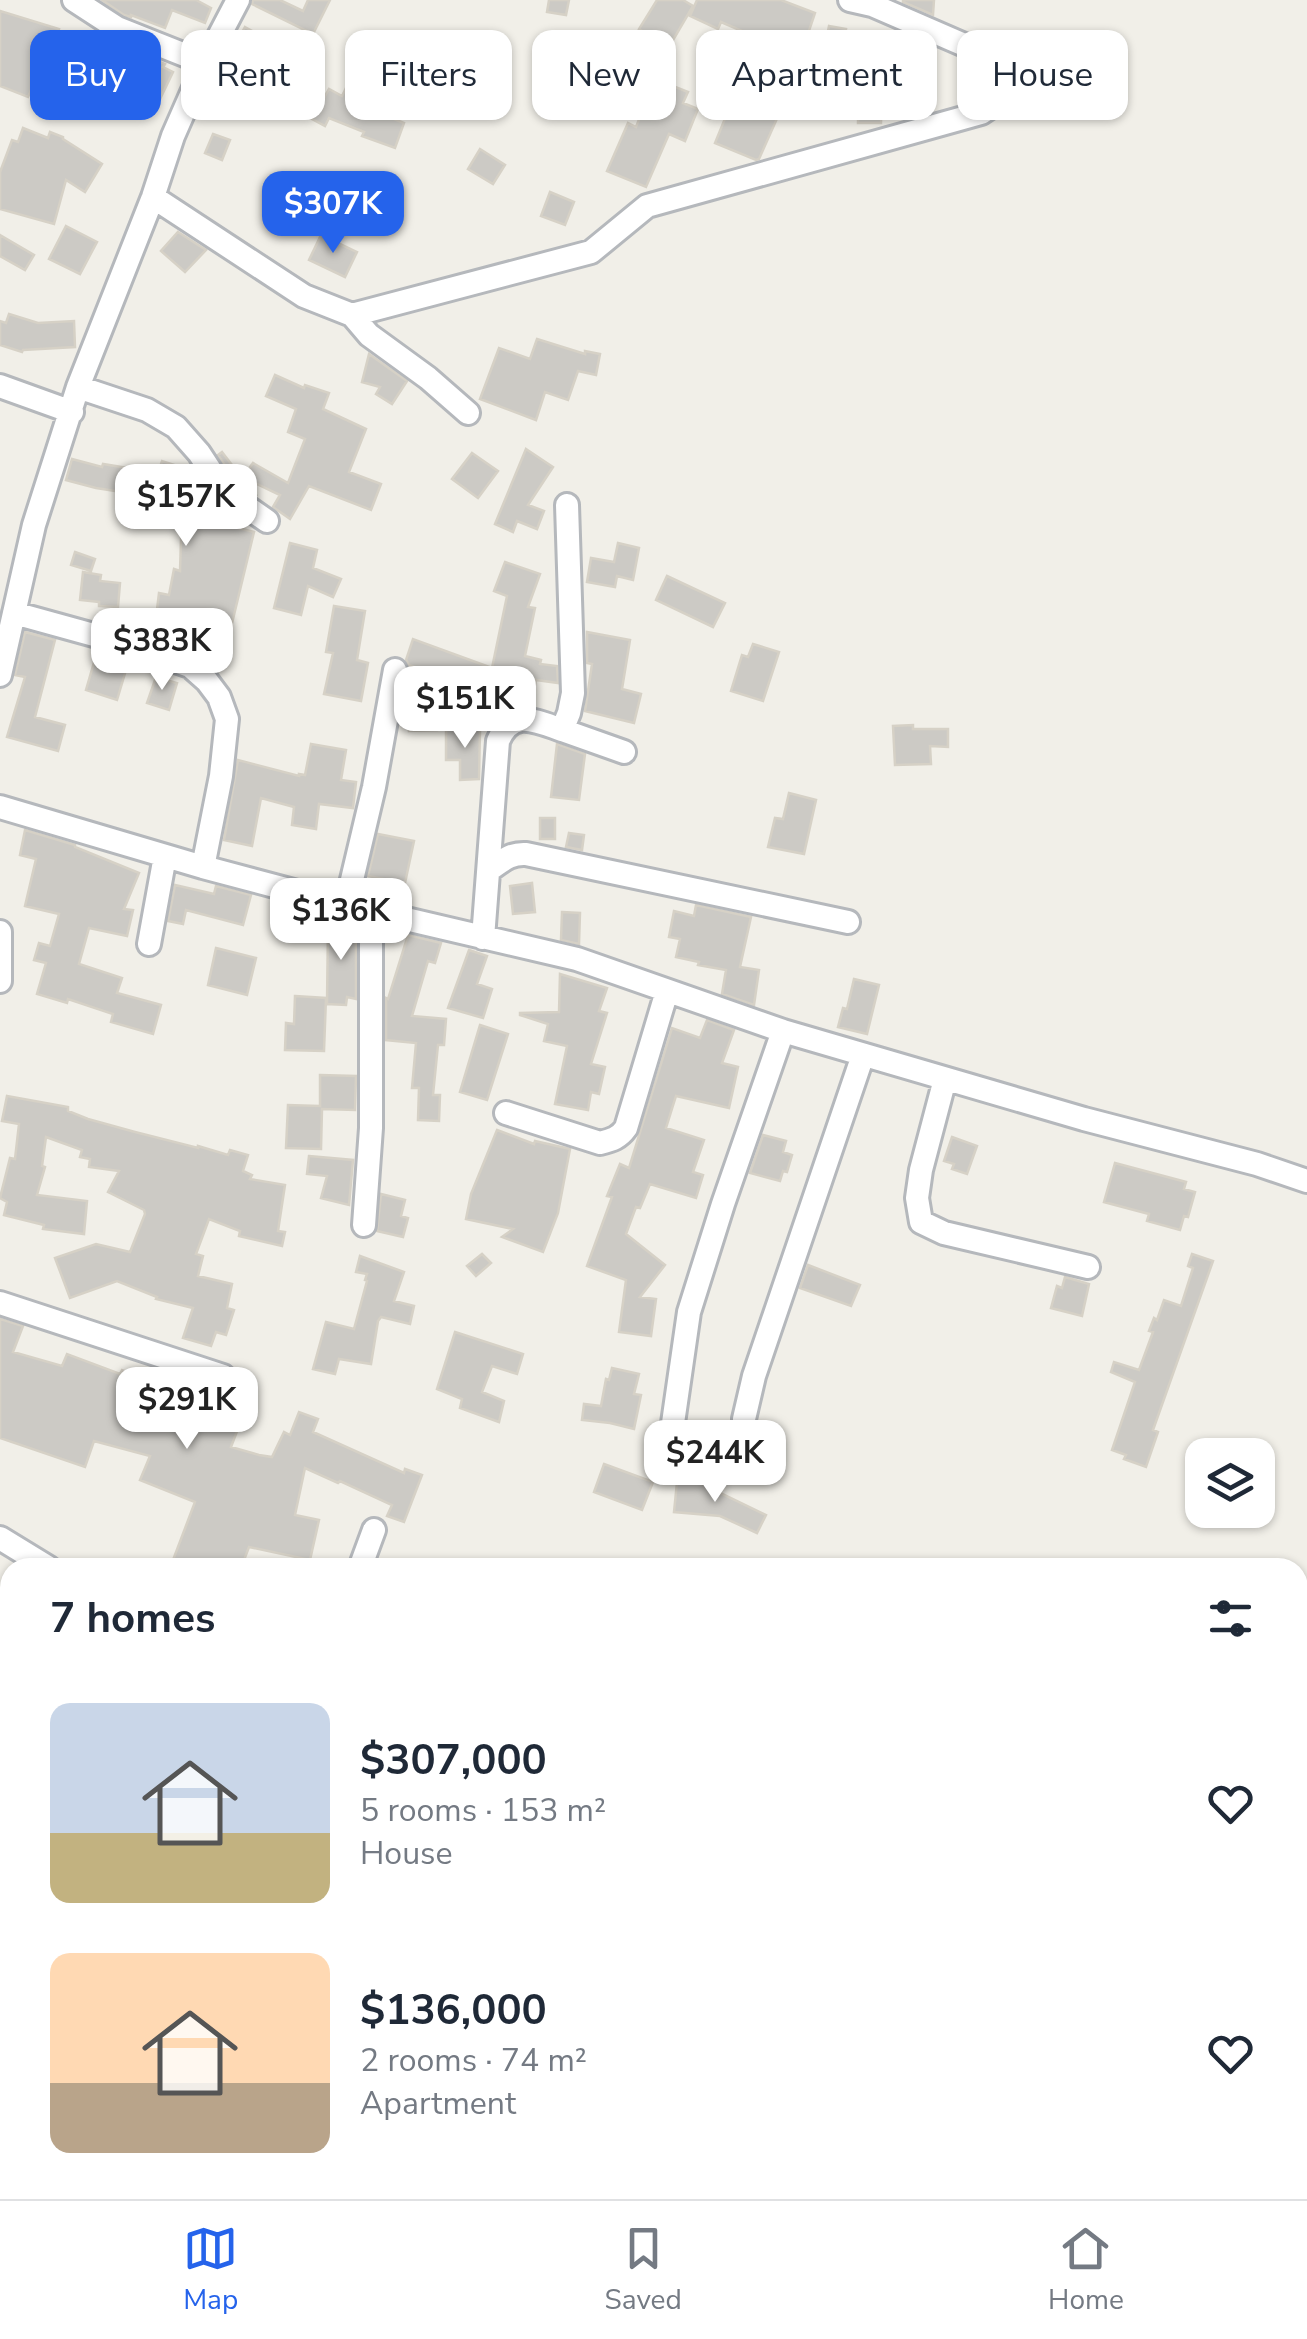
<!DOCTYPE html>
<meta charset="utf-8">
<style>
body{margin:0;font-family:"Nunito Sans",sans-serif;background:#f6f6f7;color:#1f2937;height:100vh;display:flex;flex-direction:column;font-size:38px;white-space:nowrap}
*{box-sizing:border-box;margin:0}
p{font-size:32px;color:#747a83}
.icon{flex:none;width:55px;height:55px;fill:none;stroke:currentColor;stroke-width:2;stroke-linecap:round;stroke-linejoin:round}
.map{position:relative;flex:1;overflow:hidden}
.drawer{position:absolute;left:0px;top:1558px;width:1308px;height:642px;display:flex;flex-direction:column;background:#fff;border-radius:30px 30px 0 0;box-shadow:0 2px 8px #0004}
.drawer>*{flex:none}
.hud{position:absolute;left:30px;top:30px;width:1248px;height:90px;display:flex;gap:20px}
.controls{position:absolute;left:1185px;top:1438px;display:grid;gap:20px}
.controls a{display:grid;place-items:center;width:90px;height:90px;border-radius:20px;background:#fff;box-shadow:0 2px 8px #0004;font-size:50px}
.price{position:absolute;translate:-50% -85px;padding:0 22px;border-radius:20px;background:#fff;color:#222;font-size:32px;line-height:65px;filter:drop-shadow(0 2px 5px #0008)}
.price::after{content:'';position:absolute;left:50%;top:60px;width:30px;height:22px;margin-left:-15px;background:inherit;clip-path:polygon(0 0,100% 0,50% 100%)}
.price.current{background:#2563eb;color:#fff}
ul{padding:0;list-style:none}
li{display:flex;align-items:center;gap:30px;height:250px;padding:0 50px}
li span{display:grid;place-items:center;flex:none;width:280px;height:200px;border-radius:20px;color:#555}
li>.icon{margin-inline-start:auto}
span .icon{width:120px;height:120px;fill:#fffc;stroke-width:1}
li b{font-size:42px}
h2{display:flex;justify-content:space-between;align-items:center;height:120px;padding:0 50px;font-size:42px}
.chip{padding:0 35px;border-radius:20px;background:#fff;box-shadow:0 2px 8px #0004;font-size:35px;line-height:90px}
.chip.current{background:#2563eb;color:#fff}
.tab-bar{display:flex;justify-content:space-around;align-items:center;height:140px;border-top:2px solid #e0e1e3;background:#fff;font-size:28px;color:#747a83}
.tab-bar a{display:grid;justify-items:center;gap:5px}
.tab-bar .current{color:#2563eb}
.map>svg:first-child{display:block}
.building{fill:#cccac5;stroke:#d6d1c6;stroke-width:2.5}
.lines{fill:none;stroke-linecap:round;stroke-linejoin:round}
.minor-casing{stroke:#b5b8bc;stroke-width:28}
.minor{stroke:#fff;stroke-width:22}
</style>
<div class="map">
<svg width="1307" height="2199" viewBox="0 0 1307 2199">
<rect width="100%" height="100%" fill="#f1efe8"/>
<path class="building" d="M102 0H196L211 8 205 23 172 10 165 28 131 15V17L124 15Z
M253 0H280L303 11 308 0H330L313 34 252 4Z
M549 0H569L566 15 547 12Z
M657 0H683L693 6 669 47 639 29Z
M697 0H781L815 13 787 96 759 159 756 160 715 143 733 99 765 112 784 58 746 43 749 34 721 22 718 29 690 16Z
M903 0H934L933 15 903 2Z
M0 11 59 29 49 57 76 69 78 66 90 71 76 102 34 83 28 97 0 86Z
M829 26 846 29 830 111 813 108Z
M245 27 318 68 308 86 235 45Z
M860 32 892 38 901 42V40L916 43 906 94 882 89 881 123H858Z
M110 41 165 64 163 67 173 72 160 99 97 68Z
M655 79 688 92 683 103 698 109 685 141 669 134 646 187 607 171 628 123 636 127Z
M348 84 391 104 390 106 398 109 394 119 404 123 395 148 362 136 364 132 329 118 325 126 312 119 329 89 342 96Z
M23 128 48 138 50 132 63 137V139L102 164 85 192 66 180 54 224 0 209V172L12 140 18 142Z
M213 134 230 140 222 160 205 153Z
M480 149 505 165 493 184 468 169Z
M550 192 574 202 565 225 541 216Z
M66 226 97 242 80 274 49 259Z
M178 232 206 250 185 272 161 251Z
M0 235 34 255 25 270 0 256Z
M321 235 357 252 345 277 309 260Z
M9 314 38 323 74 321 75 347 23 350 22 352 0 345V321L6 323Z
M537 339 585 354V351L600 354 596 375 578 371 568 400 545 392 536 420 480 399 499 348 530 359Z
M369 354 407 381 392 404 376 394 380 387 362 382Z
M275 375 304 388 305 385 329 393 323 409 366 429 349 472 381 484 371 510 309 486 290 519 273 507 280 495 255 483 251 489 257 496 235 480 218 455 222 452 242 478 253 463 288 483 305 439 288 432 296 409 266 396Z
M526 449 553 467 528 505 544 511 537 529 517 521 513 532 495 524Z
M472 453 498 471 478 498 452 479Z
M72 459 102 467 103 464 158 473 162 461 187 469 179 493 208 494 213 501 212 521 254 532 227 644 199 638 200 632 155 626 159 593 169 595 174 569 180 571 182 506 147 496 96 488 66 480Z
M290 543 317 550 313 568 341 579 333 597 308 586 301 615 274 608Z
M618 543 639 548 633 580 617 576 615 587 587 582 591 558 614 562Z
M75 552 95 559 91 571 71 565Z
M505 562 540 574 528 607 535 608 525 656 541 660 540 664 557 666 558 683 536 680 534 690 484 679 481 689H475L409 665 406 660 413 639 492 668 507 596 494 591Z
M83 572 101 575 100 581 120 583 118 607 99 606V602L80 600Z
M667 576 725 603 713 627 656 600Z
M334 606 365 611 357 660 368 663 361 701 324 694 333 653 326 652Z
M25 632 55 640 35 717 65 725 58 751 7 737 25 677 15 675Z
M587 632 630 640 622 689 641 694 634 723 585 711 592 664 587 663Z
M753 644 779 652 763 701 731 691 742 655 748 657Z
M97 652 129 660 117 700 86 690Z
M156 677 177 683 169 710 147 703Z
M436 699 437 730 409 731 408 700Z
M913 725V729H948V747L930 746 931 764 895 765 893 726Z
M446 729 480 730 479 779 460 780V760H446Z
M311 744 346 750 341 780 356 782 353 808 319 804 316 829 292 825 294 807 261 798 252 846 224 840 238 760 299 776V774L305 775Z
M557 744 585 754 579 800 551 797Z
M789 793 816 800 804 854 768 847 775 818 783 819Z
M540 818H555V839H540Z
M25 830 75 845V847L139 873 124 909 133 910 127 936 89 928 79 964 122 978 117 993 161 1005 153 1034 111 1022 113 1014 68 999 67 1003 37 994 46 963 34 960 39 943 50 946 59 914 25 906 36 859 20 855Z
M569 833 584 835 582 850 566 847Z
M378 834 414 841 405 883 368 876Z
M532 883 535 912 513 914 510 886Z
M175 885 214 894 216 886 251 895 243 925 186 910 183 924 168 921Z
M696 905 751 917 740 967 759 970 754 1005 722 994 726 970 698 965 699 962 676 957 680 939 669 937 674 911 694 916Z
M562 912 580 913 579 944 561 940Z
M335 918 354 924V935H356V999L347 997 346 1005 327 1004 328 924H335Z
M408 935 441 943 435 963 428 961 412 1016 446 1019 444 1045H438L433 1095H440L439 1121 418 1120 419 1088H412L416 1043 386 1040V998L388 999Z
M216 948 256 958 247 995 208 985Z
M469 950 487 956 477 984 492 989 483 1018 448 1008Z
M560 974 607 988 599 1011 607 1013 591 1064 605 1067 599 1094 591 1092 588 1110 555 1104 567 1046 544 1041 548 1024 520 1015V1013L559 1012Z
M854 979 879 985 867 1034 838 1027 843 1008 847 1009Z
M295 996 326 998 324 1051 285 1050 286 1023 294 1024Z
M707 1020 734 1030 722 1063 738 1067 729 1108 676 1096 666 1128 704 1140 693 1172 703 1175 696 1198 650 1184 640 1208 636 1207 626 1234 665 1265 640 1297 656 1299 651 1336 619 1332 626 1280 587 1266 612 1197 607 1196 620 1164 629 1168 672 1028 700 1038Z
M480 1025 508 1034 487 1100 460 1092Z
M320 1075 356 1076 355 1110 322 1109 321 1149 286 1148 288 1105 320 1106Z
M7 1096 68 1107V1111L88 1119 135 1132 198 1148V1146L228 1155 230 1150 248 1155 243 1171 252 1175 250 1179 285 1185 278 1231 285 1232 282 1246 239 1236 240 1231 209 1219 196 1254 203 1256 198 1276 232 1284 227 1308 234 1310 226 1335 216 1332 211 1346 183 1338 193 1308 156 1299 157 1297 117 1281 70 1298 55 1258 96 1244 130 1252 145 1214 144 1210 108 1192 119 1171 89 1167 90 1159 80 1157 82 1150 46 1137 42 1166 45 1167 37 1195 87 1201 84 1234 43 1229 44 1225 4 1215 7 1202 0 1198 10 1158 15 1159 19 1124 2 1121Z
M497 1130 534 1144 535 1141 570 1149 558 1213 543 1252 502 1237 513 1229 466 1219 471 1194Z
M763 1135 786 1141 783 1152 792 1155 787 1172 783 1171 780 1181 750 1173Z
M952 1137 977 1146 967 1174 952 1169 954 1164 944 1161Z
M309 1156 353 1160 349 1205 321 1198 327 1176 307 1174Z
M1115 1163 1186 1182 1184 1189 1195 1192 1188 1217 1184 1216 1180 1230 1147 1221 1149 1214 1104 1202Z
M381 1194 405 1200 401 1216 408 1218 403 1237 377 1231Z
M482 1254 491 1263 476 1276 467 1266Z
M1192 1254 1213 1261 1153 1430 1158 1432 1146 1467 1124 1459 1126 1455 1112 1450 1135 1382 1111 1372 1114 1362 1139 1370 1153 1332 1149 1331 1154 1318 1157 1320 1164 1300 1181 1306 1193 1268 1188 1266Z
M360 1256 404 1272 394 1301 414 1306 410 1324 381 1317 378 1321 371 1364 339 1359 335 1374 313 1369 326 1322 354 1329 367 1281 365 1280 367 1274 356 1272Z
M808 1265 860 1285 851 1306 800 1288Z
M1065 1277 1089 1284 1082 1316 1051 1308 1057 1286 1062 1288Z
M0 1319 23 1326 13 1352 62 1366 67 1354 120 1374 122 1370 175 1391 180 1378 249 1400 231 1447 259 1455 272 1457 284 1432 290 1435 299 1412 318 1419 313 1432 404 1473 405 1469 422 1475 404 1522 387 1516 392 1505 340 1481 338 1483 305 1468 295 1515 319 1520 310 1560 249 1547 241 1568H170L195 1502 140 1480 150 1456 94 1441 85 1467 0 1438Z
M455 1332 523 1354 517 1374 492 1366 482 1392 504 1401 499 1422 460 1408 462 1399 437 1389Z
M612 1368 639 1374 634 1394 641 1395 634 1429 610 1423 582 1420 584 1404 601 1406 606 1379 609 1380Z
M604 1464 653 1482 642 1510 594 1492Z
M677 1482 714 1485V1490L766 1515 757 1533 720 1516 674 1512Z"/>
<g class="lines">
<defs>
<path id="minor" d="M74 0 117 28 205 63
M153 197 304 296 352 315 369 335 428 378 468 413
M352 315 591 252 647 206 981 113 1005 97 1010 80 1004 67 969 47 872 5 850 0
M0 386 72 412
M78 387 147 410 176 427 199 453 224 491 267 521
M14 613 130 645 190 666 207 681 219 697 227 719 221 776 203 867
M0 675 34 525 78 387 153 197 173 136 205 63 238 0
M562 730 624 752
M0 807 203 867 346 905 577 959 783 1031 1084 1119 1257 1164 1307 1181
M489 870C502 861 510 853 526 854L848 922
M346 905 374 787 395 670
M0 932V981
M483 938 498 741C512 708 536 721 562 730L569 713 573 693 567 505
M149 944 165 856
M945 1079 921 1170 917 1198 921 1222 944 1233 1088 1267
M506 1113 600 1143C612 1140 619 1138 626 1128L667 991
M364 1225 371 1128V911
M0 1303 223 1376
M671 1437 689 1312 723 1204 783 1031
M742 1465 744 1419 754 1376 863 1055
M0 1538 49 1568
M360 1568 374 1530"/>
</defs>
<use href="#minor" class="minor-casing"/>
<use href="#minor" class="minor"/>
</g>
</svg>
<div class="controls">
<a><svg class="icon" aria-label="layers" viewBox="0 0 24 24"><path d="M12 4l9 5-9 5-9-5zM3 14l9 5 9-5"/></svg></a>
</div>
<b class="price current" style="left:333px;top:256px">$307K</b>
<b class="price" style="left:186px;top:549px">$157K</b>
<b class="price" style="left:162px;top:693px">$383K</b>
<b class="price" style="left:465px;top:751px">$151K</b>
<b class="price" style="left:341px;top:963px">$136K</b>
<b class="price" style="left:187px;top:1452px">$291K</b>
<b class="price" style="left:715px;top:1505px">$244K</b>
<div class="hud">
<a class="chip current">Buy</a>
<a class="chip">Rent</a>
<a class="chip">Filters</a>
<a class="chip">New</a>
<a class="chip">Apartment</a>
<a class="chip">House</a>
</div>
<section class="drawer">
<h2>7 homes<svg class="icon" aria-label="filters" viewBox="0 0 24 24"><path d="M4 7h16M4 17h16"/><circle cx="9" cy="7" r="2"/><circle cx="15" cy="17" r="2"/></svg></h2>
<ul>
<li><span style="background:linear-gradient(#c9d6e8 65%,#c2b280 0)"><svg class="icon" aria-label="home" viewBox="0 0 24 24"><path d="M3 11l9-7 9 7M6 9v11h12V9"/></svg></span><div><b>$307,000</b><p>5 rooms · 153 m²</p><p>House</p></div><svg class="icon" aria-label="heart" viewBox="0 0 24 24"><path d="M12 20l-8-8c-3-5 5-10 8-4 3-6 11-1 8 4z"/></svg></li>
<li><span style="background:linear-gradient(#ffd9b3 65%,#b9a48a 0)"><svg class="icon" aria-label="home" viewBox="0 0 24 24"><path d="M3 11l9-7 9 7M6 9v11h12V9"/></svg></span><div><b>$136,000</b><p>2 rooms · 74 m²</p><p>Apartment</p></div><svg class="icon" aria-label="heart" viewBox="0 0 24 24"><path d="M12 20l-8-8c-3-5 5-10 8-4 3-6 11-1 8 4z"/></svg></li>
</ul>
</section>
</div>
<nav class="tab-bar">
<a class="current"><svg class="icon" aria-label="map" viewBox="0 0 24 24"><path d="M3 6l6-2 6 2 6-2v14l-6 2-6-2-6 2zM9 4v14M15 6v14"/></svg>Map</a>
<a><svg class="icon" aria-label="saved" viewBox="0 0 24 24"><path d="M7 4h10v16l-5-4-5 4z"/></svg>Saved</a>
<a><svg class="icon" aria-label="home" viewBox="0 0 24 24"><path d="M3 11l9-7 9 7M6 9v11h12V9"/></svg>Home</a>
</nav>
